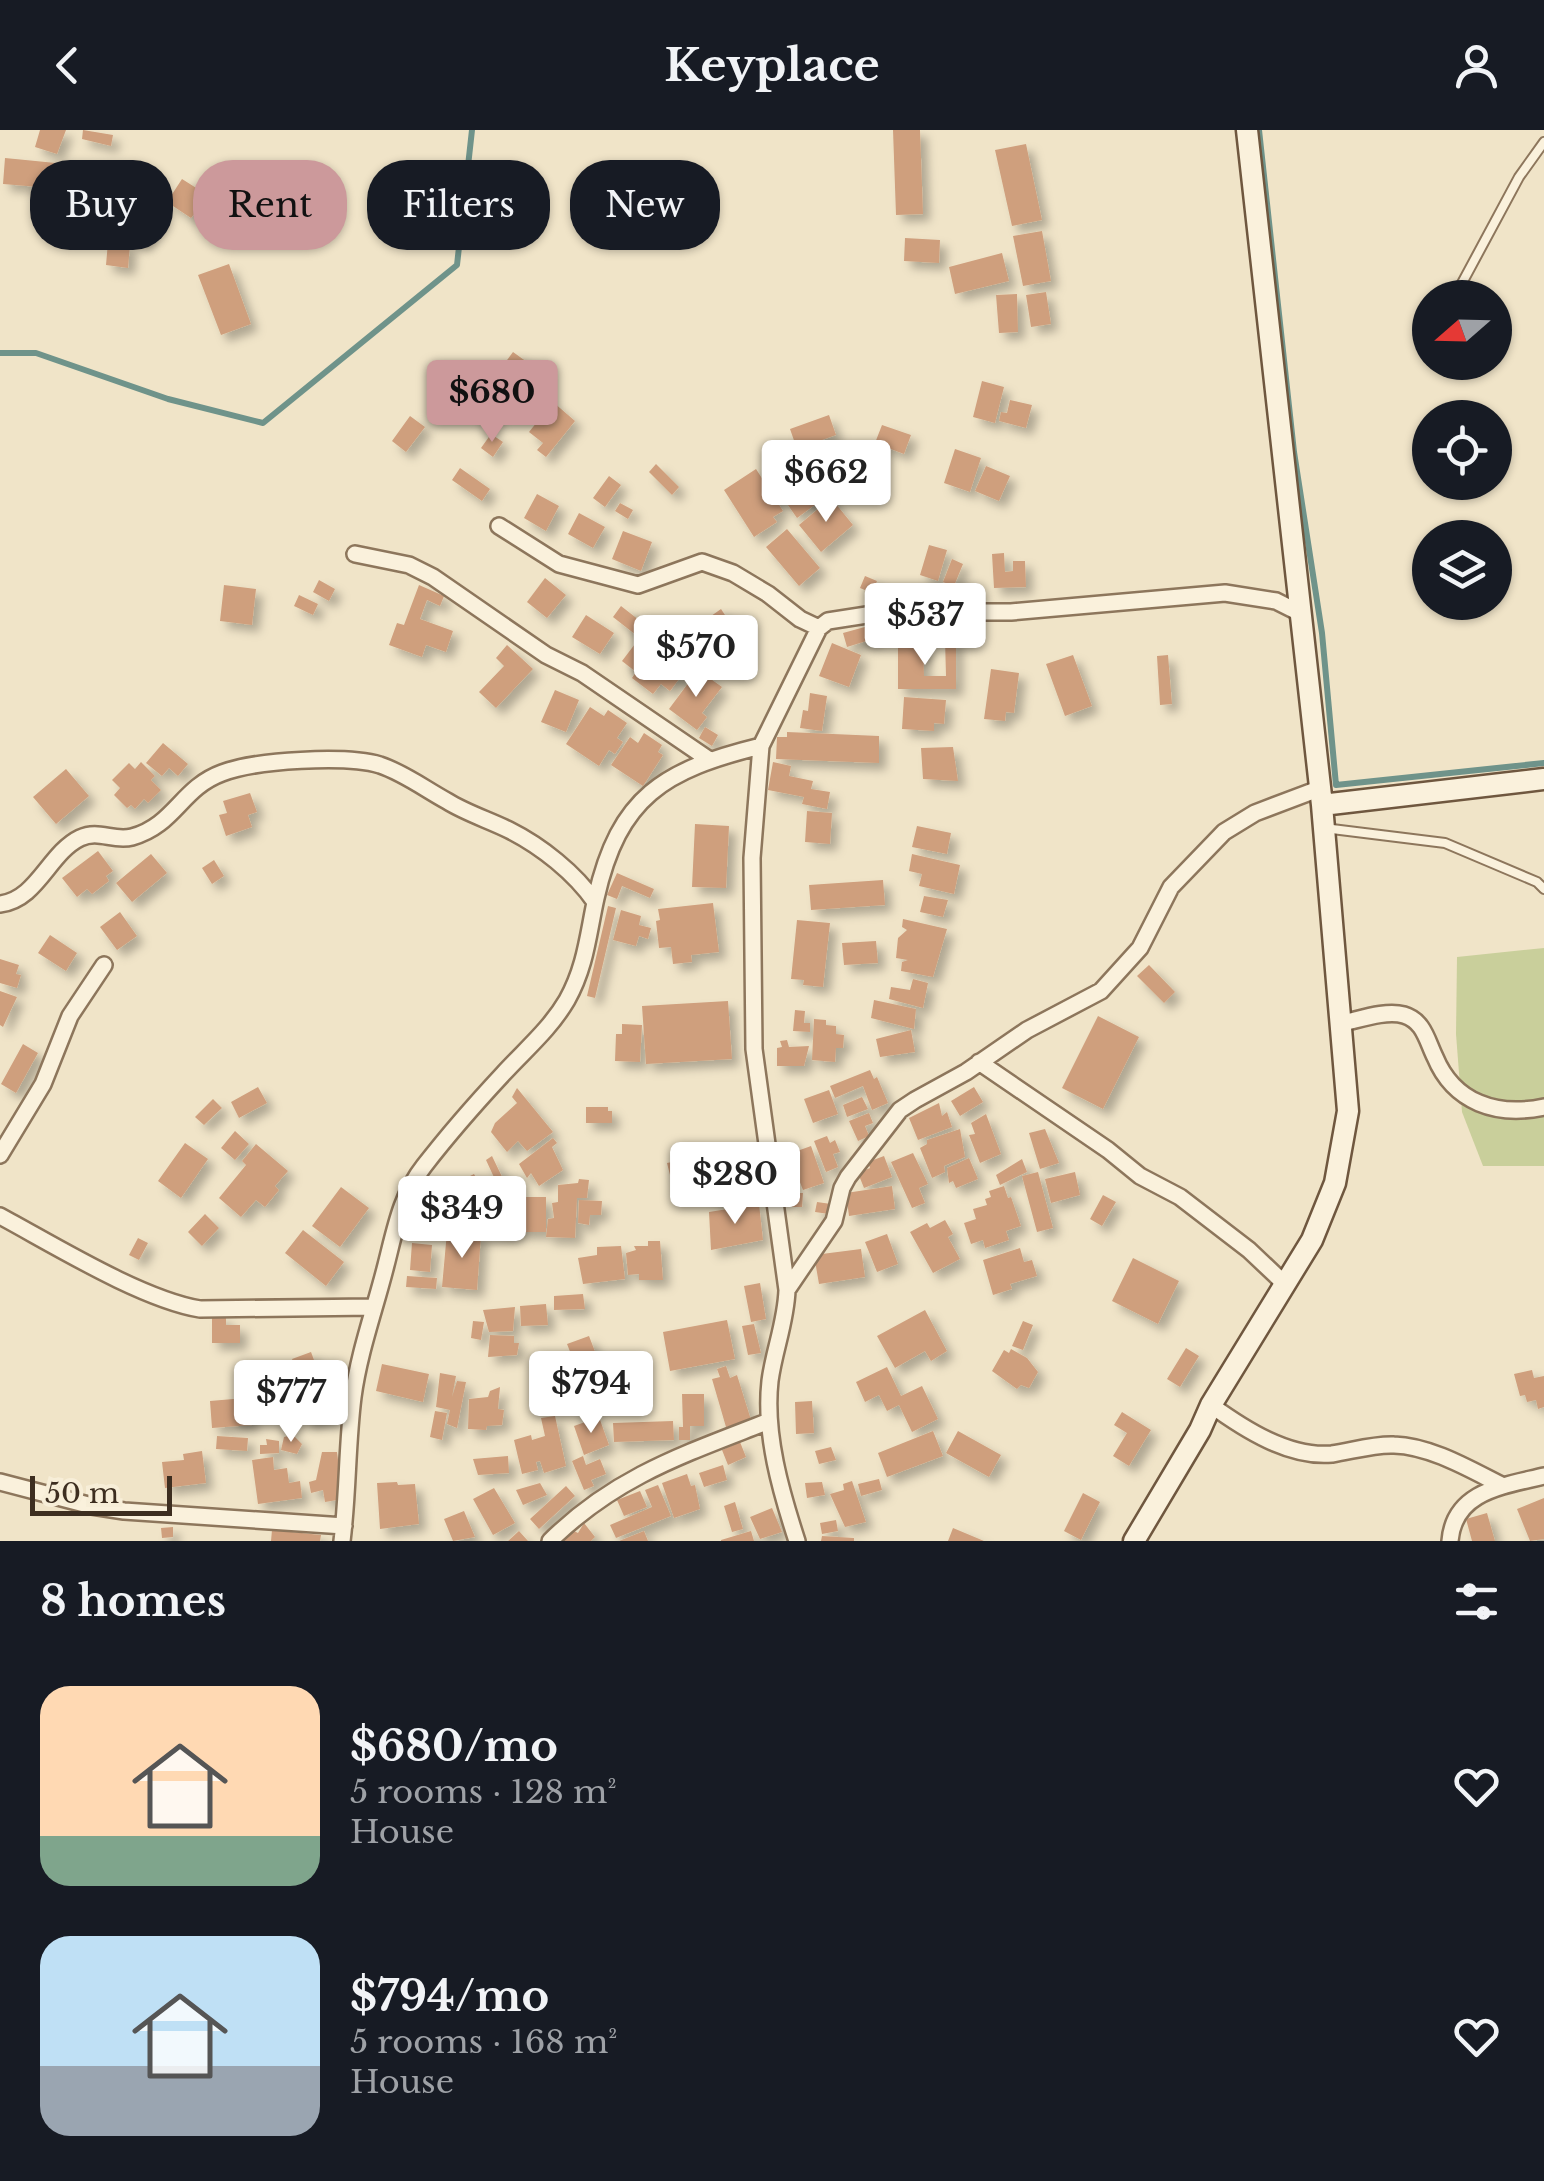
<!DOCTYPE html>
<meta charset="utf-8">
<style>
body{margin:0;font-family:"Libre Baskerville",serif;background:#242831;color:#f1f3f6;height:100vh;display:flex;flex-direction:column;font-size:38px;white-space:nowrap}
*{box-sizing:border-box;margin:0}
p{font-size:32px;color:#9ea1a6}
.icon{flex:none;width:55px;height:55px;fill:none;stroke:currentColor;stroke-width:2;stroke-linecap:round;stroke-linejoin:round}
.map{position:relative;height:1411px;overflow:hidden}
.side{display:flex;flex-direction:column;background:#171b24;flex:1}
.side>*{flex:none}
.guide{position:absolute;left:30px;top:30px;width:1000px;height:90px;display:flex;gap:20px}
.needle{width:65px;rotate:250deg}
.controls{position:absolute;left:1412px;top:150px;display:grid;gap:20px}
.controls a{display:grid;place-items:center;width:100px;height:100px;border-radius:50%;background:#171b24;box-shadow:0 2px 8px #0004;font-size:50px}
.scale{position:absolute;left:30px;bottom:25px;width:142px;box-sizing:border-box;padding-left:10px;border:5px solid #3d2e20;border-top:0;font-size:28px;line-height:35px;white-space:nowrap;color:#3d2e20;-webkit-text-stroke:8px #f7eed8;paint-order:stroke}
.price{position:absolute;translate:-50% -85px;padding:0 22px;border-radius:10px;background:#fff;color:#222;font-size:32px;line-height:65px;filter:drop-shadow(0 2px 5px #0008)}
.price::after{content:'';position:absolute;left:50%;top:60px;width:30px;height:22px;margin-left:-15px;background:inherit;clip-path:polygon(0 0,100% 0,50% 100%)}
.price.selected{background:#cc999b;color:#111}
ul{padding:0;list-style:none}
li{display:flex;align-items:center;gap:30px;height:250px;padding:0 40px}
li span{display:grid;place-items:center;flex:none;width:280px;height:200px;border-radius:30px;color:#555}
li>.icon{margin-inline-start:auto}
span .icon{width:120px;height:120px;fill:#fffc;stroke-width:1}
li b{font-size:42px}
h2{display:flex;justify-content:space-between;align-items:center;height:120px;padding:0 40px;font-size:42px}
.pill{padding:0 35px;border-radius:40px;background:#171b24;box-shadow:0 2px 8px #0004;font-size:35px;line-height:90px}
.pill.selected{background:#cc999b;color:#111}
header{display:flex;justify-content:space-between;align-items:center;height:130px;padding:0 40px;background:#171b24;font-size:45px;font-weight:700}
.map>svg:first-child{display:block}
.green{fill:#c9cf9b}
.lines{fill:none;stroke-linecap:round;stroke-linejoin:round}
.stream{stroke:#6f938a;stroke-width:6}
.building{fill:#cf9f7d;filter:url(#shadow)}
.lane-casing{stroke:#8d765c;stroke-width:12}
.street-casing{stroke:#8d765c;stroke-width:20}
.secondary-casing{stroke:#6f573f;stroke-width:25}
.lane{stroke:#faf1dc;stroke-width:8}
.street{stroke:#faf1dc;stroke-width:15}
.secondary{stroke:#faf1dc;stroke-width:20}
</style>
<header><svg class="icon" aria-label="back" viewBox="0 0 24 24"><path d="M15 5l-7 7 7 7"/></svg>Keyplace<svg class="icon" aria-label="person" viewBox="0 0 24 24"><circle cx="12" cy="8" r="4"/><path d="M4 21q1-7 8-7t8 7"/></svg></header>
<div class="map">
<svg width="1544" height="1411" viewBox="0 0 1544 1411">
<defs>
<filter id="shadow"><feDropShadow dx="7" dy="7" stdDeviation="5" flood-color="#0004"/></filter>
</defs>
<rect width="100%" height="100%" fill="#f0e4c8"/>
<path class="green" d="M1544 818V1036H1483L1462 982 1456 904 1457 827Z"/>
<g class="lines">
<path class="stream" d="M1259 0 1294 322 1322 503 1336 655 1544 633
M0 223H36L168 269 263 293 457 135 472 0"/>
</g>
<path class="building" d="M40 0H66L57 24 35 17Z
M83 0 113 5 111 16 82 9Z
M893 0H920L923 84 896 85Z
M1026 14 1042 90 1012 96 995 20Z
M5 28 66 34 63 59 3 54Z
M182 49 209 66 191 88 167 72Z
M147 76 161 84 143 115 130 107 134 100 127 96 135 83 141 87Z
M1042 101 1051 151 1023 156 1013 106Z
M905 108 940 110 939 133 904 131Z
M108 112 130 115 128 138 106 135Z
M1002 123 1009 151 955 164 949 137Z
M229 134 251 194 221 205 198 145Z
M1046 162 1051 194 1031 197 1026 165Z
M1017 164 1018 202 999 203 996 165Z
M513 222 527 232 510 256 496 245Z
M982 251 1004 257 995 293 973 287Z
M1010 270 1032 275 1026 298 999 291 1001 282 1007 283Z
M553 272 575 291 546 327 537 320 543 313 529 302Z
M829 285 836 305 797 319 790 299Z
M410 286 425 297 406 322 392 311Z
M882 295 911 305 904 324 875 313Z
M491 304 503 312 493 327 481 318Z
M955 319 981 328 970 362 944 353Z
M797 324 827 366 797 388 767 345Z
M656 334 679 357 672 365 649 342Z
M986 336 1010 346 999 371 975 361Z
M460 338 490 359 482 371 452 350Z
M756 339 783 381 773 387 777 392 754 407 724 360Z
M609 346 621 355 605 377 593 368Z
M537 364 559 376 546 401 524 388Z
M831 368 853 395 821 422 799 395Z
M620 373 633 380 628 389 615 381Z
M579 383 605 397 593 418 568 404Z
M787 399 820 438 799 456 766 417Z
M623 401 652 412 641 441 612 429Z
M929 415 947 420 938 451 920 445Z
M1004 423 1005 442 1013 441V431H1025L1026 457 994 458 992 424Z
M952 429 963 434 954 456 943 452Z
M865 446 877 451 872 463 860 458Z
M545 448 566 465 547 488 527 472Z
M319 450 335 459 329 471 313 462Z
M224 455 256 459 252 495 220 491Z
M419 455 444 466 440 476 427 470 420 489 453 501 446 522 426 515 422 527 389 515 397 493 404 495Z
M299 465 318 474 313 485 294 476Z
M621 476 644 494 636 505 613 487Z
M721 479 745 515 728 526 704 491Z
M586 485 614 503 600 524 572 507Z
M872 495 876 508 847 517 843 503Z
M945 509H956V559H898V512H923L924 546H946Z
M638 510 658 525 663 519 673 526 668 534 682 545 670 561 661 554 653 564 632 548 636 542 622 531Z
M832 513 861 525 849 557 819 546Z
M507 515 533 539 496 578 479 562 504 536 496 528Z
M1073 525 1092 576 1065 586 1046 534Z
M1168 525 1172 574 1160 575 1157 526Z
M991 539 1019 543 1014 583 1006 582 1005 591 984 589Z
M698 540 722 557 702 583 707 587 697 600 669 579Z
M555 560 579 570 566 602 541 592Z
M810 563 827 566 822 601 800 598 803 580 808 581Z
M904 567 946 570 944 594 934 593V601L902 599Z
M590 577 604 586 608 580 627 593 617 608 623 612 615 624 609 620 599 636 566 614Z
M705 597 718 605 712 616 699 608Z
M787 602 879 606V633L776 629 777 607H787Z
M644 603 662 615 658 622 663 625 643 656 611 635 630 607 638 613Z
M163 613 188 634 178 646 169 638 162 646 146 633Z
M953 617 958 651 923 649 921 618Z
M141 632 155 646 151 650 161 660 148 673 144 669 135 679 131 675 127 678 114 665 120 658 112 650 129 633 135 639Z
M773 632 791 636 789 646 813 651 811 659 830 662 827 679 802 674 804 667 768 660Z
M66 639 89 666 56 694 33 667Z
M250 663 257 682 248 685 252 697 226 706 219 685 227 683 223 671Z
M807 681 832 683 830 714 805 712Z
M695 694 729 696 726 758 692 757Z
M917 696 951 703 947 724 912 717Z
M98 721 113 741 106 746 109 751 92 764 87 759 77 767 62 748Z
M151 724 167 743 132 772 116 753Z
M912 724 960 735 954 764 919 756 922 744 909 741Z
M214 730 224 746 212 754 202 738Z
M617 743 654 759 650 768 622 756 617 769 607 765Z
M883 750 885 775 811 780 809 755Z
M924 766 948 770 943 787 920 782Z
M713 773 719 822 691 825 692 832 673 834 671 817 659 818 656 791 660 790 658 779Z
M608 776 616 778 595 868 587 866Z
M621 780 641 786 639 795 651 798 648 809 639 806 636 816 613 810Z
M120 782 137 806 117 820 100 797Z
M903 789 947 799 933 847 901 841 902 832 908 830 896 828 898 808 907 800 902 797Z
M797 790 830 793 823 857 803 855 804 850 791 849Z
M50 805 77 823 66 841 38 823Z
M876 811 878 833 844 835 842 813Z
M0 829 19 835 16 844 21 845 17 858 0 853Z
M1149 835 1175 862 1164 873 1137 846Z
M913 849 928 853 923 878 889 869 891 857 910 860Z
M0 861 17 867 3 897 0 895Z
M874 870 916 879 914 899 871 888Z
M728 871 732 929 646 934 642 876Z
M795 880 805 881 804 893H810V902L793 901Z
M1098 886 1139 907 1103 979 1062 958Z
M814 889 826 890V895L836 896V904L844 905 843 918H836L835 932 812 930Z
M622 894 642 895 640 932 615 931 616 904H622Z
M911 900 915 922 880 927 876 909Z
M787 910 789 917 809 916 804 936H777V918L782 917 780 911Z
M23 914 38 923 16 963 1 954Z
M870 940 874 949 877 947 888 973 872 980 863 956 835 968 830 956Z
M258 957 267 973 239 988 231 972Z
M974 957 983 972 960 986 951 971Z
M517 958 553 1002 527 1021 518 1011 507 1022 491 1002 495 993 517 973 512 967Z
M829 960 838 984 813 993 804 969Z
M862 967 868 979 847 987 843 975Z
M213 969 222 978 204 995 195 987Z
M939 973 942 986 947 982 952 997 918 1010 909 988Z
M586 977H608V981H612V993H586Z
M869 983 873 993 865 996 869 1006 858 1011 849 991Z
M986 984 1001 1024 980 1033 969 1005 975 1004 971 993Z
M960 999 965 1027 944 1036 945 1042 932 1048 920 1018 927 1014V1010Z
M1045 999 1059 1033 1040 1039 1029 1003Z
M235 1001 249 1014 235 1030 221 1018Z
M827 1006 830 1013 835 1010 840 1022 833 1024 838 1037 826 1042 814 1011Z
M553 1008 557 1013 552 1017 563 1040 539 1056 531 1043 527 1048 519 1034Z
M185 1013 208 1029 181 1068 158 1051Z
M256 1014 288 1041 275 1056 279 1060 265 1077 256 1070 241 1087 219 1068 246 1035 242 1031Z
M811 1016 824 1053 803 1060 789 1024Z
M745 1022 749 1037H755L757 1063 736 1067 738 1047 743 1046 741 1040H735L733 1027Z
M913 1023 928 1054 919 1058 925 1073 912 1078 891 1032Z
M492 1026 505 1053 498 1056 486 1030Z
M884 1026 892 1047 864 1058 858 1043 870 1038 868 1032Z
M969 1028 978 1049 956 1058 953 1051 949 1053 947 1038Z
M702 1029 728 1030 736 1048 733 1065 709 1069Z
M1022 1029 1027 1042 1000 1055 996 1045Z
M672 1032 673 1034 678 1032 681 1041 670 1045 667 1033Z
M1038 1042 1053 1098 1037 1102 1022 1046Z
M1075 1042 1080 1065 1051 1073 1045 1049Z
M474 1044 485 1064 478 1068 468 1047Z
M579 1049 589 1050 587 1068H577L575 1108 546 1107 548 1089 554 1088 552 1073 558 1072V1055L578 1053Z
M892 1056 895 1079 849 1086 846 1063Z
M1004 1056 1008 1068 1011 1067 1021 1096 1006 1101 1009 1110 985 1118 983 1110 971 1114 964 1093 976 1089 973 1079 987 1075 985 1069 991 1067 989 1061Z
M341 1057 369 1078 340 1117 312 1096Z
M792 1063H803L802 1077H792Z
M1103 1065 1116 1072 1102 1096 1090 1089Z
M518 1067H546V1102H518Z
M579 1070 602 1071 601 1085H590L589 1095 578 1093Z
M817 1072 831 1074 829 1084 815 1082Z
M759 1074 763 1110 711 1120 709 1082Z
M489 1083 517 1089 514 1103 486 1097Z
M205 1084 219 1098 202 1116 188 1102Z
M945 1090 953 1104 948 1107 960 1129 933 1143 910 1102 927 1093 930 1098Z
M303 1100 344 1132 326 1156 285 1123Z
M447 1102 481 1105 477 1160 442 1157Z
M887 1104 898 1134 877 1142 865 1112Z
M138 1108 148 1113 139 1130 129 1125Z
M648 1111H660L663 1150H639V1144L628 1145 626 1123 636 1120 634 1116H648Z
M412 1113 432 1115 430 1142 410 1140Z
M621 1116 625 1149 583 1154 578 1128 597 1125V1117Z
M1020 1118 1024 1132 1032 1130 1037 1146 1010 1154 1012 1159 993 1165 983 1130Z
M861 1119 865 1147 819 1154 814 1125Z
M1133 1128 1179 1151 1158 1194 1112 1171Z
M407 1146 437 1148 436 1159 406 1157Z
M760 1153 766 1189 751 1192 744 1156Z
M583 1164 585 1179 554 1180V1166Z
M546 1174 548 1195 521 1196 520 1176Z
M515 1177 513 1201 489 1202 483 1180Z
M925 1180 947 1221 931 1231 925 1221 895 1238 877 1206Z
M212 1187H226V1195H240V1213H212Z
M727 1190 735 1229 670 1241 663 1202Z
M473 1191 484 1192 481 1210 471 1208Z
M1023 1191 1033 1195 1023 1220 1012 1216Z
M754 1194 761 1223 748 1225 742 1196Z
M490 1205 514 1206V1213H519L517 1225 488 1227Z
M589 1206 599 1232 577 1239 567 1214Z
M1186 1218 1199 1226 1180 1257 1167 1249Z
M1011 1219 1027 1228 1038 1242 1029 1258 1021 1255 1017 1259 992 1241 1004 1220 1009 1223Z
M311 1222 317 1238 298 1245 292 1229Z
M285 1232 292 1261 255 1270 248 1241Z
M382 1234 429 1244 423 1272 376 1261Z
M726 1236 730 1248 737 1245 751 1290 726 1297 712 1249 720 1247 717 1239Z
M887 1237 901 1266 922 1256 938 1289 912 1302 899 1275 887 1281 879 1265 865 1272 856 1252Z
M1532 1240 1534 1248 1544 1246V1277L1538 1279 1536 1270 1527 1272 1525 1265 1520 1266 1514 1244Z
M440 1243 456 1246 452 1267 457 1251 466 1252 457 1298 447 1294 450 1280 436 1277Z
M324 1252 334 1284 307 1293 297 1260Z
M500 1257 498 1279 504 1280 502 1295 487 1296 486 1300 468 1299 469 1269 488 1267 490 1261Z
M682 1264H704V1296H690V1310H679V1297H683Z
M245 1268 246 1283H251L252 1295 212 1298 210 1271Z
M812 1271 814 1303 796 1304 795 1272Z
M435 1281 447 1283 442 1310 430 1307Z
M1122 1282 1151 1300 1129 1336 1113 1326 1127 1303 1114 1295Z
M555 1286 566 1336 544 1343 540 1331 536 1332 538 1340 522 1344 514 1310 531 1305 532 1310 545 1306 541 1288Z
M599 1287 609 1315 584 1325 574 1296Z
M673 1291 674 1310 614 1312 613 1293Z
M933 1301 943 1326 887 1347 878 1323Z
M958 1301 1001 1325 989 1347 946 1323Z
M293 1305 302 1314 297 1324 281 1320 284 1307Z
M217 1306 248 1308 247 1321 216 1319Z
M266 1309 279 1311V1323L260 1324V1315H267Z
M740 1312 746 1327 728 1335 722 1320Z
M831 1317 836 1330 819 1334 815 1321Z
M202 1321 206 1353 165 1358 162 1332 184 1330 183 1324Z
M322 1322H337L343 1369 325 1372 323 1360 311 1363 309 1352 316 1350Z
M508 1326 509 1343 478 1345 473 1329Z
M583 1326 586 1335 600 1329 606 1344 591 1350 594 1356 584 1360 572 1331Z
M273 1327 274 1340 287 1338 289 1353 300 1351 302 1368 258 1374 252 1330Z
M723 1335 727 1350 704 1357 699 1343Z
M687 1344 691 1356 695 1355 700 1379 674 1388 662 1353Z
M879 1349 882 1360 861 1366 858 1354Z
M852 1351 866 1392 845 1397 830 1364 844 1360 843 1354Z
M397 1352 398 1355 415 1354 419 1394 380 1399 377 1353Z
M822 1352 825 1365 807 1368 805 1353Z
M540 1353 547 1365 523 1375 516 1360Z
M658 1355 671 1386 616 1408 610 1395 652 1377 645 1360Z
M566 1356 575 1366 539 1399 530 1389Z
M494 1358 515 1393 493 1405 473 1369Z
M640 1361 647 1377 624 1386 617 1370Z
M1083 1363 1100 1372 1081 1410 1064 1401Z
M1544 1368V1409L1530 1411 1517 1379Z
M735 1372 743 1399 732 1402 724 1376Z
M772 1378 782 1402 760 1409 750 1387Z
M464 1381 475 1407 453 1411 444 1389Z
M1487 1383 1495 1411H1472L1466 1389Z
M836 1390 838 1401 822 1404 820 1393Z
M584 1393 595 1407 591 1411H560L572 1400 578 1403Z
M173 1397V1407L162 1408 161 1398Z
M953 1398 984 1411H948Z
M272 1400 321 1405 320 1411H271Z
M519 1401 528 1411H508Z
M644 1401 648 1411H619Z
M751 1401 754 1411H721V1410Z
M822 1406 854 1408V1411H821Z"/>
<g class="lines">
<defs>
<path id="lane" d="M1454 168 1519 47 1544 12
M1324 698 1445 713 1537 752 1544 759"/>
<path id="street" d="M499 396 559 434 638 455 702 432 733 443 768 464 800 489 819 498
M355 424 409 435 433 447 546 525 582 543 708 629
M0 774C37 770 49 723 80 708 99 699 113 712 132 707 175 695 181 658 222 643 256 630 346 625 380 635 404 643 425 659 447 671 466 683 489 690 509 700 541 716 575 743 595 772
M1343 893C1361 889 1386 880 1404 885 1424 891 1427 911 1435 927 1454 973 1497 987 1544 977
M979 932 1108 1020 1140 1046 1180 1067 1249 1120 1286 1155
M0 1025 43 954 70 886 104 835
M0 1086C54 1115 141 1169 200 1179L373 1177
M787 1160 834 1091 842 1058 848 1047 900 980 915 970 966 942 1027 900 1101 861 1140 818 1171 757 1224 702 1255 683 1321 658
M1211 1275C1244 1299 1289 1328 1332 1324 1352 1321 1374 1314 1394 1315 1431 1316 1471 1340 1503 1356
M0 1352 92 1376 124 1381 344 1396
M342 1411C348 1363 347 1315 353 1267 359 1222 375 1179 386 1135 395 1100 401 1065 424 1036 448 1005 476 973 503 944 526 919 550 899 567 870 586 836 588 804 596 768 619 666 664 640 761 616
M550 1411C616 1346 685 1324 769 1291
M797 1411C781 1362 764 1304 770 1251 774 1220 786 1192 787 1160L754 919 752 728 761 616 819 498 828 491 886 482H1011L1225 463 1276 471 1300 483
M1450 1411C1454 1361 1503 1356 1544 1346"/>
<path id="secondary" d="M1322 675 1544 649
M1134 1411 1200 1300 1211 1275 1312 1110 1335 1053 1348 981 1322 675 1247 0"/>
</defs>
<use href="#lane" class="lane-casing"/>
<use href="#street" class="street-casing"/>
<use href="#secondary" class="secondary-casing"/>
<use href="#lane" class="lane"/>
<use href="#street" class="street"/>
<use href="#secondary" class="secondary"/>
</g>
</svg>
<div class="controls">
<a><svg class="needle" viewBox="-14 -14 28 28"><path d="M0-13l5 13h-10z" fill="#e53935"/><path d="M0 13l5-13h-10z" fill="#9ea1a6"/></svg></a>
<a><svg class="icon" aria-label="locate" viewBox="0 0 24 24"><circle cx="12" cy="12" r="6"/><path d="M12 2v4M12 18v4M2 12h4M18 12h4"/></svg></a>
<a><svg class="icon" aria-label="layers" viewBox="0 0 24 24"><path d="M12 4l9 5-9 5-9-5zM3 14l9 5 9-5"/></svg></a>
</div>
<div class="scale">50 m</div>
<b class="price selected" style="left:492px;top:315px">$680</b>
<b class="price" style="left:826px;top:395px">$662</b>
<b class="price" style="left:925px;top:538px">$537</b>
<b class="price" style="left:696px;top:570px">$570</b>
<b class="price" style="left:735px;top:1097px">$280</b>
<b class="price" style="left:462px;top:1131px">$349</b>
<b class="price" style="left:591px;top:1306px">$794</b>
<b class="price" style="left:291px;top:1315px">$777</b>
<div class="guide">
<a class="pill">Buy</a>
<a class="pill selected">Rent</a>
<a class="pill">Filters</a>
<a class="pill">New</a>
</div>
</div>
<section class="side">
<h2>8 homes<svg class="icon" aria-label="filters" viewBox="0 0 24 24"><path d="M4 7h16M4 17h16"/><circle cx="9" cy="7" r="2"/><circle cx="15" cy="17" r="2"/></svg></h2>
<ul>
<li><span style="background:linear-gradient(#ffd9b3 75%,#7fa58c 0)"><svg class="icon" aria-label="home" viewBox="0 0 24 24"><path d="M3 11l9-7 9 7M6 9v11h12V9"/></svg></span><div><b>$680/mo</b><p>5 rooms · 128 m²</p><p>House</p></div><svg class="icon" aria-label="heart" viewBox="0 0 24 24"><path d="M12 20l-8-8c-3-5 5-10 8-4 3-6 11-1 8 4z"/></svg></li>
<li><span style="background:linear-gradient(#bfe0f5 65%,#9aa5b1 0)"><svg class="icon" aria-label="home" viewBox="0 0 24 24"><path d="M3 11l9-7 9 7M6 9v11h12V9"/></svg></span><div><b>$794/mo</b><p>5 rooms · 168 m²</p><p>House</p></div><svg class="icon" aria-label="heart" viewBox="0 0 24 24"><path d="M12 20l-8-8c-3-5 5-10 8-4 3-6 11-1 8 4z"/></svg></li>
</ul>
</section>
